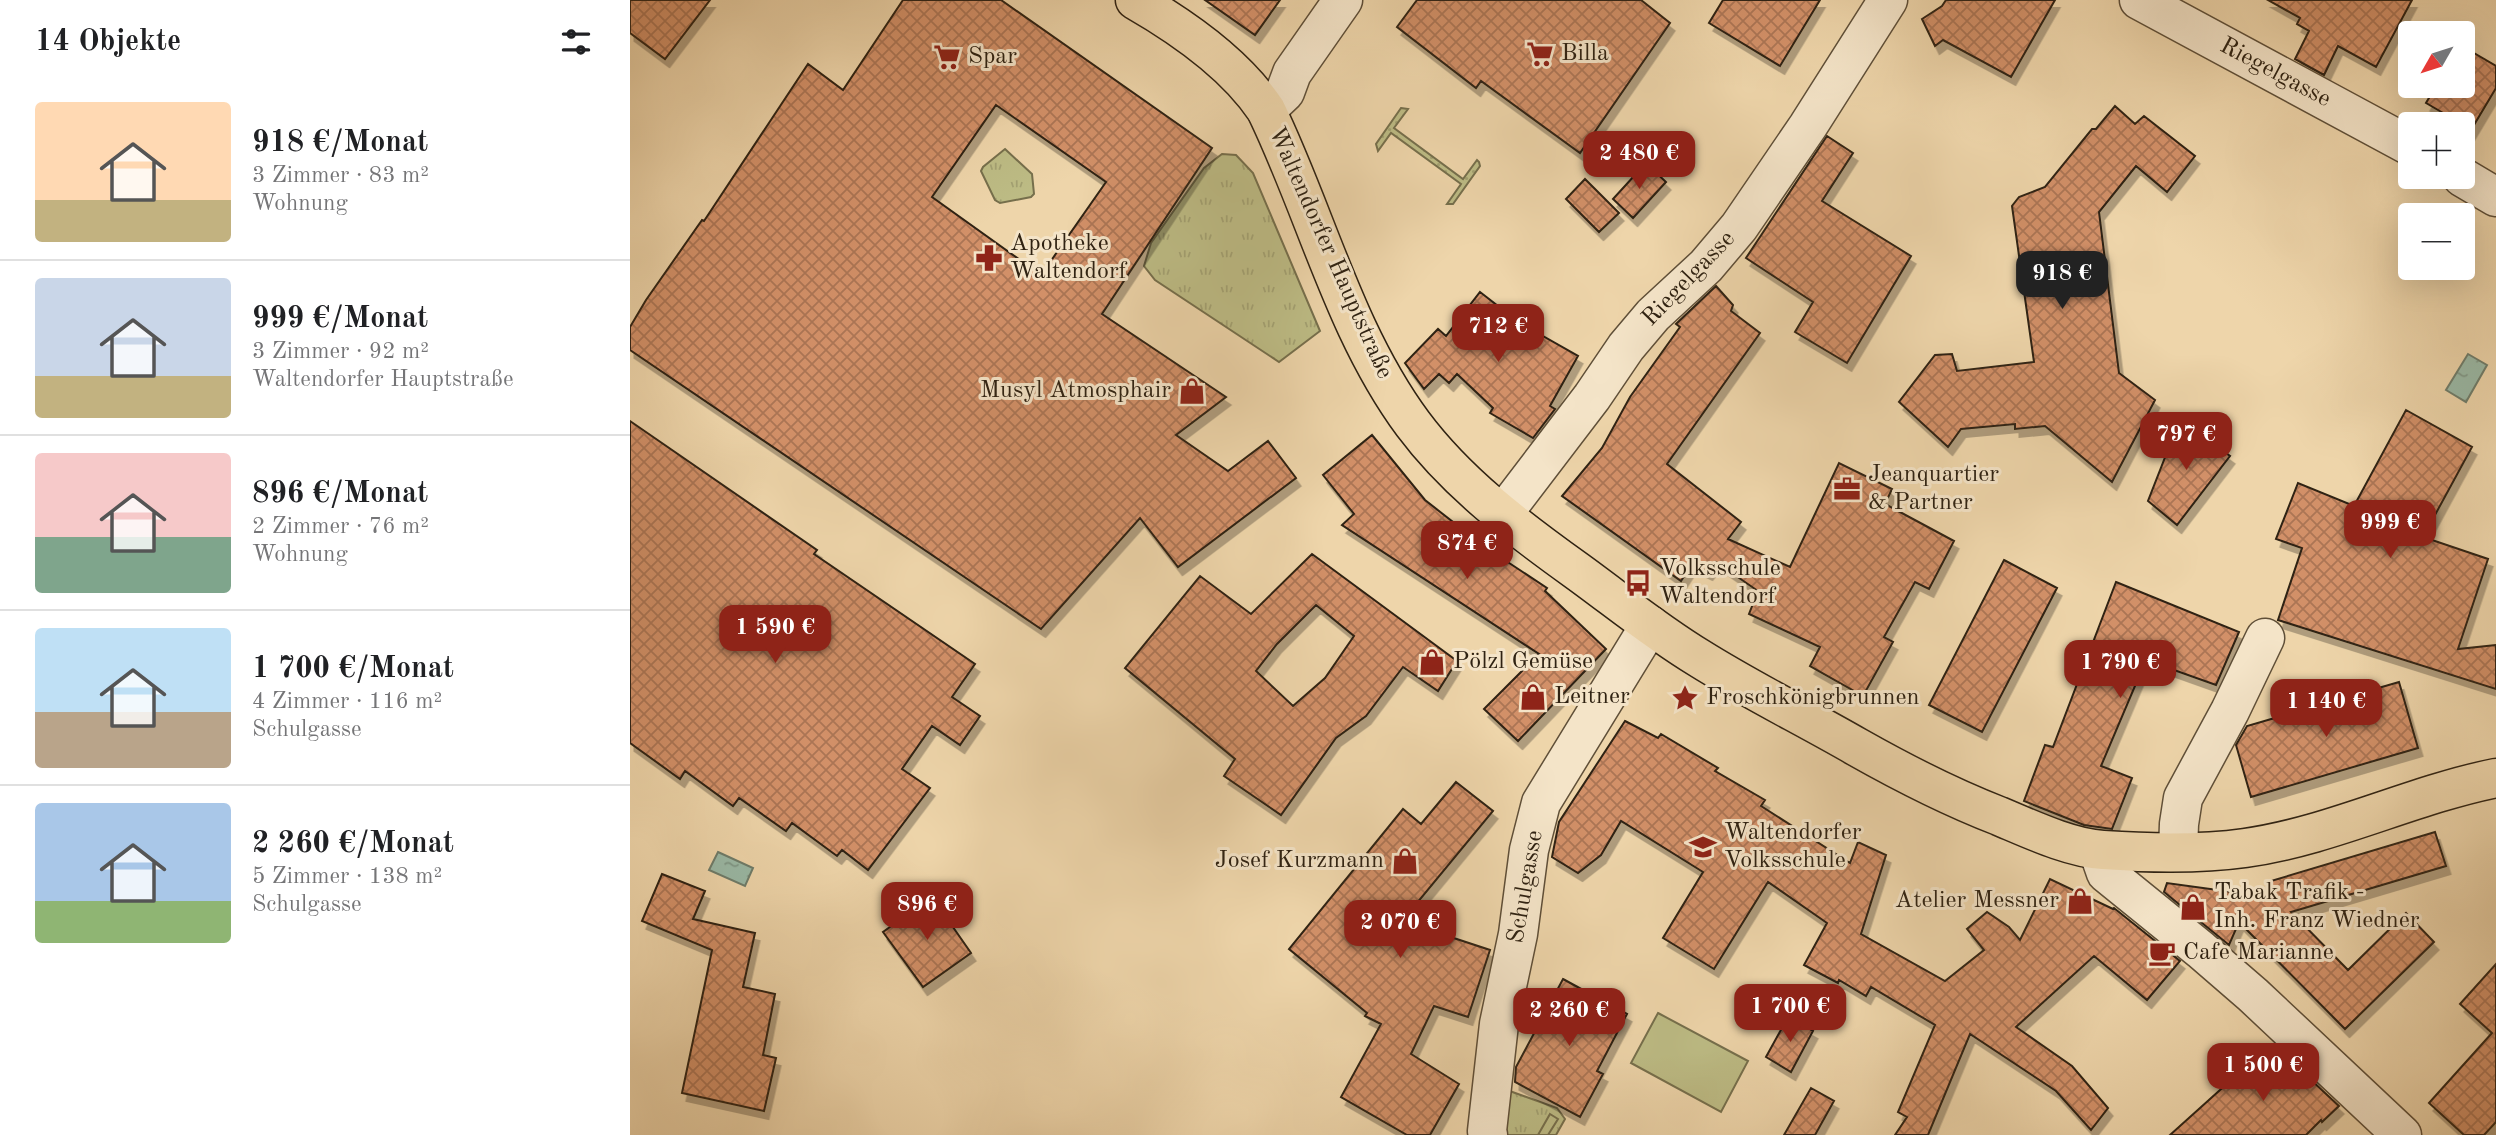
<!DOCTYPE html>
<html lang="de">
<meta charset="utf-8">
<style>
body{margin:0;font-family:"Old Standard TT",serif;background:#f6f6f6;color:#202124;height:100vh;display:flex;flex-direction:column;font-size:26px;white-space:nowrap}
*{box-sizing:border-box;margin:0}
p{font-size:23px;color:#757577}
.icon{flex:none;width:38px;height:38px;fill:none;stroke:currentColor;stroke-width:2;stroke-linecap:round;stroke-linejoin:round}
.map{position:relative;flex:1;overflow:hidden}
.drawer{display:flex;flex-direction:column;background:#fff;width:630px}
.drawer>*{flex:none}
.needle{width:46px;rotate:231deg}
.tools{position:absolute;left:1768px;top:21px;display:grid;gap:14px}
.tools a{display:grid;place-items:center;width:77px;height:77px;border-radius:7px;background:#fff;box-shadow:0 7px 28px #0002;font-size:35px}
.price{position:absolute;translate:-50% -60px;padding:0 16px;border-radius:14px;background:#8f2418;color:#fff;font-size:23px;line-height:46px;filter:drop-shadow(0 2px 4px #0008)}
.price::after{content:'';position:absolute;left:50%;top:42px;width:21px;height:16px;margin-left:-10px;background:inherit;clip-path:polygon(0 0,100% 0,50% 100%)}
.price.selected{background:#222;color:#fff}
ul{padding:0;list-style:none}
li{display:flex;align-items:center;gap:21px;height:175px;padding:0 35px}
li+li{border-top:2px solid #e0e0e0}
li span{display:grid;place-items:center;flex:none;width:196px;height:140px;border-radius:7px;color:#555}
li>.icon{margin-inline-start:auto}
span .icon{width:84px;height:84px;fill:#fffc;stroke-width:1}
li b{font-size:30px}
h2{display:flex;justify-content:space-between;align-items:center;height:84px;padding:0 35px;font-size:30px}
main{display:flex;flex:1;min-height:0}
.map>svg:first-child{display:block}
.grass{fill:url(#grass-dots);stroke:#766f4c;stroke-width:2}
.park{fill:url(#park-tufts);stroke:#766f4c;stroke-width:2}
.pitch{fill:#bdbc85;stroke:#766f4c;stroke-width:2}
.water{fill:url(#water-ripples);stroke:#6f7d6b;stroke-width:2}
.building{fill:url(#building-cross-hatch);stroke:#2f2212;stroke-width:2;fill-rule:evenodd;filter:url(#shadow)}
.lines{fill:none;stroke-linecap:round;stroke-linejoin:round}
.minor-casing{stroke:#5f4f38;stroke-width:41}
.major-casing{stroke:#2f2212;stroke-width:41}
.minor{stroke:#f4e4c8;stroke-width:38}
.major{stroke:#eed5aa;stroke-width:38}
.labels{text-anchor:middle;dominant-baseline:central;stroke-width:6;stroke-linejoin:round;paint-order:stroke}
.poi-label{font-size:24px;fill:#2f2212;stroke:#f4e4c8;text-anchor:start}
.street-label{font-size:24px;fill:#2f2212;stroke:#f4e4c8}
</style>
<main>
<section class="drawer">
<h2>14 Objekte<svg class="icon" aria-label="filters" viewBox="0 0 24 24"><path d="M4 7h16M4 17h16"/><circle cx="9" cy="7" r="2"/><circle cx="15" cy="17" r="2"/></svg></h2>
<ul>
<li><span style="background:linear-gradient(#ffd9b3 70%,#c2b280 0)"><svg class="icon" aria-label="home" viewBox="0 0 24 24"><path d="M3 11l9-7 9 7M6 9v11h12V9"/></svg></span><div><b>918 €/Monat</b><p>3 Zimmer · 83 m²</p><p>Wohnung</p></div></li>
<li><span style="background:linear-gradient(#c9d6e8 70%,#c2b280 0)"><svg class="icon" aria-label="home" viewBox="0 0 24 24"><path d="M3 11l9-7 9 7M6 9v11h12V9"/></svg></span><div><b>999 €/Monat</b><p>3 Zimmer · 92 m²</p><p>Waltendorfer Hauptstraße</p></div></li>
<li><span style="background:linear-gradient(#f6c9c9 60%,#7fa58c 0)"><svg class="icon" aria-label="home" viewBox="0 0 24 24"><path d="M3 11l9-7 9 7M6 9v11h12V9"/></svg></span><div><b>896 €/Monat</b><p>2 Zimmer · 76 m²</p><p>Wohnung</p></div></li>
<li><span style="background:linear-gradient(#bfe0f5 60%,#b9a48a 0)"><svg class="icon" aria-label="home" viewBox="0 0 24 24"><path d="M3 11l9-7 9 7M6 9v11h12V9"/></svg></span><div><b>1 700 €/Monat</b><p>4 Zimmer · 116 m²</p><p>Schulgasse</p></div></li>
<li><span style="background:linear-gradient(#a9c7e8 70%,#8fb573 0)"><svg class="icon" aria-label="home" viewBox="0 0 24 24"><path d="M3 11l9-7 9 7M6 9v11h12V9"/></svg></span><div><b>2 260 €/Monat</b><p>5 Zimmer · 138 m²</p><p>Schulgasse</p></div></li>
</ul>
</section>
<div class="map">
<svg width="1866" height="1135" viewBox="0 0 1866 1135">
<defs>
<pattern id="grass-dots" width="8" height="8" patternUnits="userSpaceOnUse" patternTransform="scale(1.75)"><rect width="8" height="8" fill="#bdbc85"/><path d="M2 2h.1M6 6h.1" fill="none" stroke="#a3a172" stroke-width="1.8" stroke-linecap="round"/></pattern>
<pattern id="park-tufts" width="24" height="20" patternUnits="userSpaceOnUse" patternTransform="scale(1.75)"><rect width="24" height="20" fill="#bdbc85"/><path d="M3 7l-1-3M5 7V3M7 7l1-3M15 17l-1-3M17 17v-4M19 17l1-3" fill="none" stroke="#a3a172"/></pattern>
<pattern id="water-ripples" width="26" height="14" patternUnits="userSpaceOnUse" patternTransform="scale(1.75)"><rect width="26" height="14" fill="#9ab9a6"/><path d="M2 4q2-2 4 0t4 0M15 11q2-2 4 0t4 0" fill="none" stroke="#7e9686"/></pattern>
<pattern id="building-cross-hatch" width="8" height="8" patternUnits="userSpaceOnUse" patternTransform="scale(1.75)"><rect width="8" height="8" fill="#d29068"/><path d="M0 0l8 8M0 8l8-8" fill="none" stroke="#ab7554"/></pattern>
<filter id="shadow"><feDropShadow dx="4.5" dy="8" stdDeviation="0" flood-color="#0004"/></filter>
</defs>
<rect width="100%" height="100%" fill="#eed5aa"/>
<filter id="stains"><feTurbulence type="fractalNoise" baseFrequency=".00286" numOctaves="4"/><feColorMatrix values="0 0 0 0 .2 0 0 0 0 .09 0 0 0 0 .02 0 0 0 .5 -.17"/></filter>
<radialGradient id="worn" r=".72"><stop offset=".6" stop-color="#630" stop-opacity="0"/><stop offset="1" stop-color="#630" stop-opacity=".3"/></radialGradient>
<path class="grass" d="M771 108 778 109 764 128 833 179 847 160 849 162 850 166 823 204H817L831 184 761 133 748 151 746 144Z"/>
<path class="park" d="M375 149 402 174 404 194 401 197 370 203 365 200 351 171 353 167Z
M592 154 606 155 623 173 690 331 649 362 525 280 514 266 521 243 574 168Z
M874 1089 927 1108 935 1119 926 1135H877Z"/>
<path class="pitch" d="M1028 1013 1118 1061 1091 1112 1001 1063Z
M920 1114 928 1119 918 1135H908Z"/>
<path class="water" d="M1838 354 1857 365 1836 402 1816 390Z
M88 852 123 868 115 886 79 870Z"/>
<path class="building" d="M0 0H80L35 59 0 33Z
M273 0H371L582 148 472 314 596 397 546 435 598 471 638 441 666 478 548 567 510 518 411 629 0 350V327L16 300 72 220 74 221 178 64 213 90ZM366 105 476 182 411 275 302 197Z
M575 0H650L625 35Z
M787 0H1011L1040 23 950 153 851 81 846 88 767 27Z
M1093 0H1190L1150 66 1079 23Z
M1316 0H1425L1381 77 1313 40 1305 46 1292 19 1312 6Z
M1638 0H1782L1746 67 1708 46 1694 75 1665 59 1679 31 1667 24 1670 18Z
M1832 46 1866 66V88L1832 145V124L1796 103 1806 86H1832Z
M1485 106 1505 124 1514 116 1565 156 1537 192 1506 166 1469 212 1489 373 1525 400 1482 482 1415 426 1385 429V424L1331 429 1318 447 1269 402 1305 355 1322 354 1327 371 1404 362 1382 206 1389 197 1415 187 1462 129H1466Z
M1197 136 1223 153 1192 201 1281 256 1217 363 1165 332 1183 302 1116 258Z
M1016 163 1036 182 1003 218 983 199Z
M955 179 989 213 969 232 936 199Z
M1086 286 1103 305 1101 311 1130 333 1037 464 1111 522 1098 539 1160 567 1209 463 1262 489 1255 504 1324 541 1299 589 1285 582 1254 637 1263 642 1233 696 1180 666 1190 647 1119 614 1128 591 1086 562 1078 572 1062 564 1051 581 932 496 972 448 1000 397 1050 327 1046 324Z
M850 292 890 323 948 356 920 406 925 409 903 438 860 413 863 408 827 374 819 383 809 374 794 389 775 363 808 329 816 336Z
M1776 410 1842 447 1793 537 1858 559 1828 649 1866 645V689L1648 620 1672 548 1646 539 1668 483 1724 506Z
M1550 419 1600 456 1547 525 1518 501Z
M0 421 187 550 184 554 345 664 322 697 350 716 330 745 302 726 272 769 300 788 238 870 212 850 207 856 162 823 156 831 109 798 103 806 55 771 50 779 0 743Z
M742 435 795 500 855 547 917 588 915 591 976 649 888 741 854 709 909 654 712 525 724 514 693 475Z
M682 554 827 661 808 691 773 667 736 716 706 738 651 815 594 776 605 759 495 668 570 576 621 614ZM686 605 724 636 695 678 663 706 626 671 647 644Z
M1374 560 1427 588 1352 732 1299 705Z
M1486 582 1609 632 1586 685 1516 660 1471 766 1502 778 1482 829 1454 825 1394 801 1415 745 1423 747Z
M1769 682 1788 748 1621 797 1606 745 1617 726Z
M995 721 1028 738 1031 734 1088 768 1085 771 1135 800 1131 806 1220 863 1228 842 1256 855 1231 934 1315 981 1354 950 1337 929 1357 912 1379 927 1390 940 1420 879 1483 909 1484 908 1550 961 1517 1000 1464 956 1386 1027 1442 1066 1478 1108 1461 1130 1426 1091 1340 1034 1298 1135H1265L1277 1117 1268 1112 1305 1025 1241 987 1236 996 1209 980 1208 983 1174 965 1197 923 1138 882 1084 969 1033 938 1073 872 991 821 971 855 948 873 922 857 929 822Z
M826 782 863 811 772 921 860 950 838 1017 804 1006 781 1054 829 1084 800 1135H777L711 1097 751 1024 735 1016 737 1013 659 949 773 809 791 824Z
M1805 832 1816 866 1661 912 1718 970 1776 913 1804 942 1715 1029 1609 922 1599 945 1534 892 1537 883 1639 897 1641 881Z
M32 874 75 891 63 919 125 933 113 987 145 994 133 1055 146 1058 134 1111 52 1093 82 950 12 921Z
M302 897 341 953 293 987 253 932Z
M1866 964V1122L1854 1135H1834L1799 1103 1862 1033 1830 1004Z
M933 979 997 1014 967 1071 973 1074 950 1117 885 1082 886 1067Z
M1158 1017 1183 1031 1161 1072 1136 1057Z
M1647 1048 1709 1106 1692 1122 1691 1120 1676 1135H1540L1629 1055 1634 1060Z
M1181 1088 1204 1101 1185 1135H1154Z"/>
<g class="lines">
<defs>
<path id="minor" d="M1509 0 1780 146
M636 110 655 92 662 73 713 0
M1832 177 1866 197
M872 515 962 397 996 347 1023 315 1076 266 1109 227 1178 126 1258 0
M1468 850 1476 873 1571 950 1623 995 1772 1135
M1548 851 1549 824 1553 798 1600 711 1635 638
M858 1135 857 1131 869 1024 888 934 899 850 911 803 1020 625"/>
<path id="major" d="M505 0C552 27 606 65 636 110 686 213 714 331 783 424 827 483 887 528 947 571 987 600 1026 632 1069 658 1120 690 1175 717 1227 747 1273 773 1320 797 1369 816 1400 829 1440 848 1473 850 1517 853 1572 854 1615 848 1701 836 1781 795 1866 778"/>
</defs>
<use href="#minor" class="minor-casing"/>
<use href="#major" class="major-casing"/>
<use href="#minor" class="minor"/>
<use href="#major" class="major"/>
</g>
<defs>
<symbol id="supermarket-bare" viewBox="-9 -9 18 18"><path d="M-6-5.5h2.5l.6 2H6L4.5 2H-2.5L-4.4-4H-6ZM-1.5 3.2a1.3 1.3 0 1 0 .1 0ZM3 3.2a1.3 1.3 0 1 0 .1 0Z" fill="#8f2418" stroke="#f4e4c8" stroke-width="2.5" paint-order="stroke"/></symbol>
<symbol id="pharmacy-bare" viewBox="-9 -9 18 18"><path d="M-2-6h4v4h4v4h-4v4h-4v-4h-4v-4h4Z" fill="#8f2418" stroke="#f4e4c8" stroke-width="2.5" paint-order="stroke"/></symbol>
<symbol id="shop-bare" viewBox="-9 -9 18 18"><path d="M-5-2.5h2.3a2.7 3.5 0 0 1 5.4 0H5L5.5 6h-11ZM-1.5-2.5h3a1.5 2.3 0 0 0-3 0Z" fill="#8f2418" stroke="#f4e4c8" stroke-width="2.5" paint-order="stroke"/></symbol>
<symbol id="office-bare" viewBox="-9 -9 18 18"><path d="M-6-3h4V-5.5h4V-3h4V5H-6ZM-1-4.5V-3h2v-1.5ZM-6 0V1H6V0Z" fill="#8f2418" stroke="#f4e4c8" stroke-width="2.5" paint-order="stroke"/></symbol>
<symbol id="bus-bare" viewBox="-9 -9 18 18"><path d="M-5-6H5V4H4V6H2V4H-2V6H-4V4H-5ZM-3.5-4V0h7V-4ZM-3.5 1.2v1.5H-2V1.2ZM2 1.2v1.5H3.5V1.2Z" fill="#8f2418" stroke="#f4e4c8" stroke-width="2.5" paint-order="stroke"/></symbol>
<symbol id="sight-bare" viewBox="-9 -9 18 18"><path d="M0-6L1.8-2.2L6-1.7L2.9 1.2L3.7 5.4L0 3.3L-3.7 5.4L-2.9 1.2L-6-1.7L-1.8-2.2Z" fill="#8f2418" stroke="#f4e4c8" stroke-width="2.5" paint-order="stroke"/></symbol>
<symbol id="school-bare" viewBox="-9 -9 18 18"><path d="M0-5L7-2L0 1L-7-2ZM-4 1L0 2.5L4 1V4Q0 6-4 4Z" fill="#8f2418" stroke="#f4e4c8" stroke-width="2.5" paint-order="stroke"/></symbol>
<symbol id="cafe-bare" viewBox="-9 -9 18 18"><path d="M-5.5-4.5H6V0H3Q3 3.5 0 3.5H-2.5Q-5.5 3.5-5.5 0ZM3-3.2v2h1.7v-2ZM-6 4.5H4V6H-6Z" fill="#8f2418" stroke="#f4e4c8" stroke-width="2.5" paint-order="stroke"/></symbol>
</defs>
<g fill-rule="evenodd">
<use href="#supermarket-bare" x="891" y="35" width="38" height="38"/>
<use href="#supermarket-bare" x="298" y="38" width="38" height="38"/>
<use href="#pharmacy-bare" x="340" y="239" width="38" height="38"/>
<use href="#shop-bare" x="543" y="372" width="38" height="38"/>
<use href="#office-bare" x="1198" y="470" width="38" height="38"/>
<use href="#bus-bare" x="989" y="564" width="38" height="38"/>
<use href="#shop-bare" x="783" y="643" width="38" height="38"/>
<use href="#shop-bare" x="884" y="678" width="38" height="38"/>
<use href="#sight-bare" x="1036" y="679" width="38" height="38"/>
<use href="#school-bare" x="1054" y="828" width="38" height="38"/>
<use href="#shop-bare" x="756" y="842" width="38" height="38"/>
<use href="#shop-bare" x="1431" y="882" width="38" height="38"/>
<use href="#shop-bare" x="1544" y="888" width="38" height="38"/>
<use href="#cafe-bare" x="1513" y="934" width="38" height="38"/>
</g>
<g class="labels">
<g class="poi-label">
<text x="931" y="54">Billa</text>
<text x="338" y="57">Spar</text>
<text x="380" y="244">Apotheke<tspan x="380" dy="28">Waltendorf</tspan></text>
<text x="541" y="391" text-anchor="end">Musyl Atmosphair</text>
<text x="1238" y="475">Jeanquartier<tspan x="1238" dy="28">&amp; Partner</tspan></text>
<text x="1029" y="569">Volksschule<tspan x="1029" dy="28">Waltendorf</tspan></text>
<text x="823" y="662">Pölzl Gemüse</text>
<text x="924" y="697">Leitner</text>
<text x="1076" y="698">Froschkönigbrunnen</text>
<text x="1094" y="833">Waltendorfer<tspan x="1094" dy="28">Volksschule</tspan></text>
<text x="754" y="861" text-anchor="end">Josef Kurzmann</text>
<text x="1584" y="893">Tabak Trafik -<tspan x="1584" dy="28">Inh. Franz Wiedner</tspan></text>
<text x="1429" y="901" text-anchor="end">Atelier Messner</text>
<text x="1553" y="953">Cafe Marianne</text>
</g>
<g class="street-label">
<text transform="translate(1645 73) rotate(28)">Riegelgasse</text>
<text transform="translate(700 253) rotate(66)">Waltendorfer Hauptstraße</text>
<text transform="translate(1059 279) rotate(-46)">Riegelgasse</text>
<text transform="translate(896 887) rotate(-80)">Schulgasse</text>
</g>
</g>
<rect width="100%" height="100%" filter="url(#stains)"/>
<rect width="100%" height="100%" fill="url(#worn)"/>
</svg>
<div class="tools">
<a><svg class="needle" viewBox="-14 -14 28 28"><path d="M0-13l5 13h-10z" fill="#e53935"/><path d="M0 13l5-13h-10z" fill="#757577"/></svg></a>
<a>+</a>
<a>−</a>
</div>
<b class="price" style="left:1009px;top:191px">2 480 €</b>
<b class="price selected" style="left:1432px;top:311px">918 €</b>
<b class="price" style="left:868px;top:364px">712 €</b>
<b class="price" style="left:1556px;top:472px">797 €</b>
<b class="price" style="left:1760px;top:560px">999 €</b>
<b class="price" style="left:837px;top:581px">874 €</b>
<b class="price" style="left:145px;top:665px">1 590 €</b>
<b class="price" style="left:1490px;top:700px">1 790 €</b>
<b class="price" style="left:1696px;top:739px">1 140 €</b>
<b class="price" style="left:297px;top:942px">896 €</b>
<b class="price" style="left:770px;top:960px">2 070 €</b>
<b class="price" style="left:1160px;top:1044px">1 700 €</b>
<b class="price" style="left:939px;top:1048px">2 260 €</b>
<b class="price" style="left:1633px;top:1103px">1 500 €</b>
</div>
</main>
